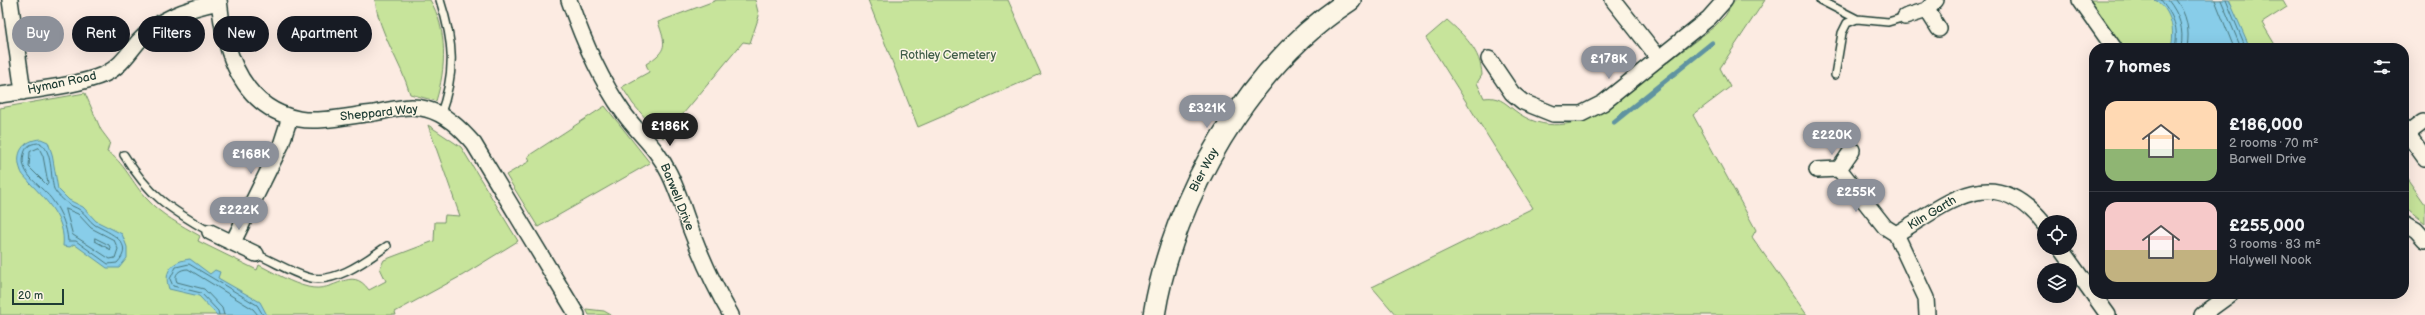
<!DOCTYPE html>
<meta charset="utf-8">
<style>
body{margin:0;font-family:"Balsamiq Sans",sans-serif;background:#242831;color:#f1f3f6;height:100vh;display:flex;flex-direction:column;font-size:15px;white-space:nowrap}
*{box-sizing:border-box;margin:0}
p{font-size:13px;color:#9ea1a6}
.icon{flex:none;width:22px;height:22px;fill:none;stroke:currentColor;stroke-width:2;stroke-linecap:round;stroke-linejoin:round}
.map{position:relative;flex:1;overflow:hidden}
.panel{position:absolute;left:2089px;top:43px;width:320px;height:256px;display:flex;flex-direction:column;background:#171b24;border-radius:16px;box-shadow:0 4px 16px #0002}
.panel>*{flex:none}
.hud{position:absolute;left:12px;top:16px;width:380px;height:36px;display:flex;gap:8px}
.buttons{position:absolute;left:2037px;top:215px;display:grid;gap:8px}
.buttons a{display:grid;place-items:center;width:40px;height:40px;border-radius:50%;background:#171b24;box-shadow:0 4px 16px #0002;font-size:20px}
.scale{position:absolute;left:12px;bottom:10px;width:52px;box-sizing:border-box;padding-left:4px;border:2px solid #1f3d34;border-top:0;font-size:11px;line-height:14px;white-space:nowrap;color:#1f3d34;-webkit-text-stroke:3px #fcf5e5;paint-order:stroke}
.price{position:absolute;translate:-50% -34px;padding:0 9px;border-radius:14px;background:#8c9099;color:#fff;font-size:13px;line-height:26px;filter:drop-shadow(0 1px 2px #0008)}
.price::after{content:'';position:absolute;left:50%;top:24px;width:12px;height:9px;margin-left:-6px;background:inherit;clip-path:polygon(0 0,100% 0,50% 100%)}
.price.current{background:#222;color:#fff}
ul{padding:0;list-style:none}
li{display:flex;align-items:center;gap:12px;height:100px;padding:0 16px}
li+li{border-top:1px solid #363941}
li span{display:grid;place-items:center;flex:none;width:112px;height:80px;border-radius:12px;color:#555}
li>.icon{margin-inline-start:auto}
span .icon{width:48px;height:48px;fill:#fffc;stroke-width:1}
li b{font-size:17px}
h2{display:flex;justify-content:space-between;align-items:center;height:48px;padding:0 16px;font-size:17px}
.pill{padding:0 14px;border-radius:18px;background:#171b24;box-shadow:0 4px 16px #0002;font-size:14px;line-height:36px}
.pill.current{background:#8c9099;color:#fff}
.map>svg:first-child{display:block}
.green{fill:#c7e49b;stroke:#739068}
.water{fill:#88cde9;stroke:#5e93a1}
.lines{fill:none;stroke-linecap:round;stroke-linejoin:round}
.shore{stroke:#49777c;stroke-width:1}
.stream{stroke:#5e93a1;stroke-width:5}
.lane-casing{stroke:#1f3d34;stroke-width:10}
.street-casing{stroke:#1f3d34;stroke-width:18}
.secondary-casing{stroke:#1f3d34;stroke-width:24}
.lane{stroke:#fcf5e5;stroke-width:7}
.street{stroke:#fcf5e5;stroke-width:15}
.secondary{stroke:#fcf5e5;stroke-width:21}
.labels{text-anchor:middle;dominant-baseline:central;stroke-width:3;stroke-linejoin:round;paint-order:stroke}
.park-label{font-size:12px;fill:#415e49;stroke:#fcf5e5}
.street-label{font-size:12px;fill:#1f3d34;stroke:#fcf5e5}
</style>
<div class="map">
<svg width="2425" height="315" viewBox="0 0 2425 315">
<rect width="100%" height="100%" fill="#fcebe2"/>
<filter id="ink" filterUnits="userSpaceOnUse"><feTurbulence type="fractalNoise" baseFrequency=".025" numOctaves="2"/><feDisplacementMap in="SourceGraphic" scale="8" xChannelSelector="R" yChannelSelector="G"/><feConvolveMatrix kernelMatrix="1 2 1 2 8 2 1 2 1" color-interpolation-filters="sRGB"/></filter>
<g filter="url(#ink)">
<path class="green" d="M375 0H430C448 30 446 69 436 101L410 94C401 62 379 34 375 0Z
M717 0H755L759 16 750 43 743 42 663 138 633 104 622 87 649 72 646 64C668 50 666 45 658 22Z
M868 0H1008L1041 74 918 127Z
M1735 0H1765L1720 68 1730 87 1693 115 1756 230 1752 237 1807 315H1396L1372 287 1533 208 1426 38 1447 20C1464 35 1481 51 1482 75L1477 83 1484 98C1498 96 1504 102 1514 110 1543 133 1576 126 1605 110L1715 26 1725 16Z
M2080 0H2283L2287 7 2262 23 2277 48H2114Z
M85 93 101 130 110 142 107 152C122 159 134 186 147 199 161 215 181 225 200 236L198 241 257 270 259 265C275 273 291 283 308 287 336 294 350 264 369 290L386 281 380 268 384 260 434 241 435 222H444L445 215 460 216 428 125 461 147 518 241 463 275 395 312 396 315H0V108Z
M605 106 650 163 538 227 506 175 530 161 528 156Z
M2404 174 2425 204V223L2404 206Z
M586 309 604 311 611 315H589Z"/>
<path class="water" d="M2155 0H2229L2250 48H2171C2175 31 2172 10 2155 0Z
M41 139 48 142 52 154 58 189 69 200 83 207 96 221 122 234 127 247V258L119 268H107L74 244 70 247 63 246C66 219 47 201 30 183 27 179 22 175 21 171 14 153 23 140 41 139Z
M190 259 210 274 215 270 220 272 218 278 260 302 267 315H217L199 296 169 289C163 271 172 261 190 259Z"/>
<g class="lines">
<path class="shore" d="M2161 0C2174 16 2179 28 2175 48
M2168 0C2180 15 2184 29 2181 48
M2176 0C2187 14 2190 30 2187 48
M2215 0 2234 48
M2221 0 2241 48
M2226 0 2246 48
M40 143C53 150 50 176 54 189 56 193 62 199 66 202 70 206 76 207 80 210 86 214 89 221 95 225 110 233 136 243 117 263L108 264 76 241H68C67 227 61 212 53 201 43 186 18 175 24 154 26 145 32 143 40 143Z
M39 148 43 156 48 183 47 185 29 167 30 152Z
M66 209 78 214 91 228 114 240 118 249 115 258 110 259 73 235Z
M95 238 109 245 111 250 95 241Z
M219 315 218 311 201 293 173 286 170 279 176 267 189 264 257 305 263 315
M224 315 222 308 204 289 177 282C173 274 180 269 188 269L253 309 258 315"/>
<path class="stream" d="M1614 122 1712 43"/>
<defs>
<path id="lane" d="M1820 0 1857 19
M1835 75 1842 33 1847 23 1857 19 1888 22 1905 17
M440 116C456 72 454 43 440 0
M124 155C149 196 170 209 210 232
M256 254C273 261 290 272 307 277 333 286 367 260 387 246"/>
<path id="street" d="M10 0 23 92
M219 0C224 51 241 108 299 119 320 123 353 115 374 113 391 110 409 104 426 109 446 114 461 129 474 144L577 315
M569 0C583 40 599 78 623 112 639 135 656 146 669 173 678 191 684 211 691 230 702 259 715 288 731 315
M1613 0 1658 57
M2080 0 2114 48
M1927 10 1939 29
M1905 17 1927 10 1936 0
M1489 59 1512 93 1523 102 1553 114H1581L1603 103 1709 18 1725 0
M0 95C31 90 78 86 105 74 120 67 128 54 138 42 160 17 187 9 219 2
M2404 129 2425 158
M2407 134 2423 122
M1839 169 1885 227 1896 234
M1817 170 1839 169 1852 150
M2404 223 2416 230 2425 240
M210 232 256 254
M233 242 281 145 290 117
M2060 248 2108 315
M1927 315 1926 298 1896 234C1949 203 1992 160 2044 224
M2202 315 2231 294"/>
<path id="secondary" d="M1154 315C1173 197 1249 66 1350 0"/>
</defs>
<use href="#lane" class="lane-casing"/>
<use href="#street" class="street-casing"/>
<use href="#secondary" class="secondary-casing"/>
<use href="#lane" class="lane"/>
<use href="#street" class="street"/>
<use href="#secondary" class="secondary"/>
</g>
</g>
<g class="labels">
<g class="park-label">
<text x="948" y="55">Rothley Cemetery</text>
</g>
<g class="street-label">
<text transform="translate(62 83) rotate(-12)">Hyman Road</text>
<text transform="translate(379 113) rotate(-6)">Sheppard Way</text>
<text transform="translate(1204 170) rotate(-62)">Bier Way</text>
<text transform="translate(677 197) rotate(68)">Barwell Drive</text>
<text transform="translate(1932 213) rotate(-31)">Kiln Garth</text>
</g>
</g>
</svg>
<div class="buttons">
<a><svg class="icon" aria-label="locate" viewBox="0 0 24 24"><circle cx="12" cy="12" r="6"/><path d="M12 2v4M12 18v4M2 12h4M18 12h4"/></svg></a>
<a><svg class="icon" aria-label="layers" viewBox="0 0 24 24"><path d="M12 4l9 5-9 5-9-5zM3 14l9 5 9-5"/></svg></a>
</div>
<div class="scale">20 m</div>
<b class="price" style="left:1609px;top:80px">£178K</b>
<b class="price" style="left:1207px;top:129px">£321K</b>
<b class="price current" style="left:670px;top:147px">£186K</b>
<b class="price" style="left:1832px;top:156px">£220K</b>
<b class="price" style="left:251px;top:175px">£168K</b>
<b class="price" style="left:1856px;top:213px">£255K</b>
<b class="price" style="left:239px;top:231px">£222K</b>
<div class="hud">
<a class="pill current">Buy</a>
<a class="pill">Rent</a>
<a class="pill">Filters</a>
<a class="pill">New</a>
<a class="pill">Apartment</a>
</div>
<section class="panel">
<h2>7 homes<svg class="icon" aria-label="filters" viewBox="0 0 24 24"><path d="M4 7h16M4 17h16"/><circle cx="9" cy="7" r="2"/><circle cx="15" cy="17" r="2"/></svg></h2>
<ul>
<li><span style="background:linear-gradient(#ffd9b3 60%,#8fb573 0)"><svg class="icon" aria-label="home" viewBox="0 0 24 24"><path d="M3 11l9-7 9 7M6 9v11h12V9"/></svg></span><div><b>£186,000</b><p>2 rooms · 70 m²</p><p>Barwell Drive</p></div></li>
<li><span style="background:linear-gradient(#f6c9c9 60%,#c2b280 0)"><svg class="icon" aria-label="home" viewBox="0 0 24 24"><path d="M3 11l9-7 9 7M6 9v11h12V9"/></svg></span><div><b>£255,000</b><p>3 rooms · 83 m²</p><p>Halywell Nook</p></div></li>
</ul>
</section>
</div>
